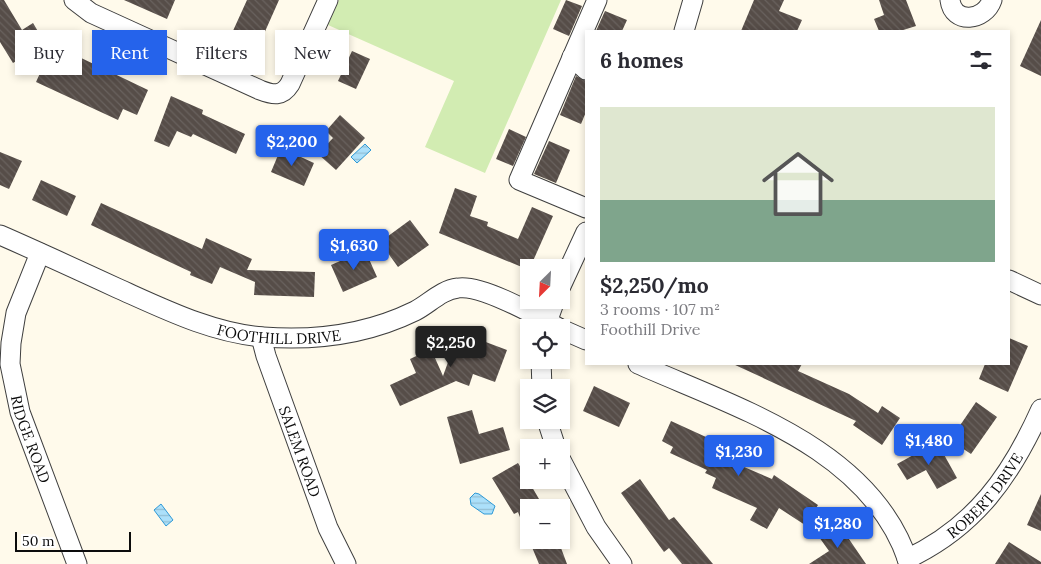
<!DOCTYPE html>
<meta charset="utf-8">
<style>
body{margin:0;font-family:Lora,serif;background:#f2f2f3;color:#2b2b33;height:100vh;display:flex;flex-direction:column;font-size:19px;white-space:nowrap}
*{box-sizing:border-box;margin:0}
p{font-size:16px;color:#7c7c81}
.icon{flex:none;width:28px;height:28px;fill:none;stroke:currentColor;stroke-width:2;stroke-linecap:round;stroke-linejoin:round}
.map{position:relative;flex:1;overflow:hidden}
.details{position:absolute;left:585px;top:30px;width:425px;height:335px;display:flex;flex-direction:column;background:#fff;border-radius:0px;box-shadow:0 2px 8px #0003}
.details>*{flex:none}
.hud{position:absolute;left:15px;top:30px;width:475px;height:45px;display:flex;gap:10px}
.needle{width:32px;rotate:204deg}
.tools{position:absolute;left:520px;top:259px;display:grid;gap:10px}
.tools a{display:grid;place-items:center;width:50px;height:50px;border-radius:0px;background:#fff;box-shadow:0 2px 8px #0003;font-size:25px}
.scale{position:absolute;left:15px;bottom:12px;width:116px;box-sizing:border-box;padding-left:5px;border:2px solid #0c0c0c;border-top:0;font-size:14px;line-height:18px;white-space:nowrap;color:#0c0c0c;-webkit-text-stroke:4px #fff;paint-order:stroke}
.price{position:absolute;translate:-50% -42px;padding:0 11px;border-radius:5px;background:#2563eb;color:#fff;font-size:16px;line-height:32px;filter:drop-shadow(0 1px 2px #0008)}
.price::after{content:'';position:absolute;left:50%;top:30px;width:15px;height:11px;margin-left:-8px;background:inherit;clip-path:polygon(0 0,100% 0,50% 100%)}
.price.selected{background:#222;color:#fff}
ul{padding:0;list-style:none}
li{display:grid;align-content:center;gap:10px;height:265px;padding:0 15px}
li span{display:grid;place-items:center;height:155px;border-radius:0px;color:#555}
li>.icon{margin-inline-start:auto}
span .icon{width:90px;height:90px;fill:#fffc;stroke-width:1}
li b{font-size:21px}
h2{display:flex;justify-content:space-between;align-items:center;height:60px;padding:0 15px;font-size:21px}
.pill{padding:0 18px;border-radius:0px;background:#fff;box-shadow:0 2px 8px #0003;font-size:18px;line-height:45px}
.pill.selected{background:#2563eb;color:#fff}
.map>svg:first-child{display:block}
.grass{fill:#d2ecb2}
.water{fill:url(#water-rules);stroke:#2e99d6}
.building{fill:url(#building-back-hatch)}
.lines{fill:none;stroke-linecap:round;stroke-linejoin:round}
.minor-casing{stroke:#3f3f3f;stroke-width:21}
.minor{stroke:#fff;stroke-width:19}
.labels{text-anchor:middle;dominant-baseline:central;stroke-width:5;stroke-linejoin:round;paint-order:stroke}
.street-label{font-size:15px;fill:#0c0c0c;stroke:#fff}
</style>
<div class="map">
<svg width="1041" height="564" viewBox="0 0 1041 564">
<defs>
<pattern id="water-rules" width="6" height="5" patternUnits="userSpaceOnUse" patternTransform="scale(1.25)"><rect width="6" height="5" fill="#ace0fa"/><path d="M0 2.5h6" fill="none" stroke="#93bfd5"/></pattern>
<pattern id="building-back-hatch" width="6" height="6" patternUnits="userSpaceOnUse" patternTransform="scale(1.25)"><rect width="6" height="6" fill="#564d48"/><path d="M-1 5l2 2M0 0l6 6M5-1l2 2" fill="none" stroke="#69625e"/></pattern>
</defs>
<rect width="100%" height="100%" fill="#fffaeb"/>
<path class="grass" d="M339 0H561L485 173 425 147 454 81 328 25Z"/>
<path class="water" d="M365 144 371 150 357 163 351 157Z
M475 493 479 494 495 506 492 514H484L471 505 470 498Z
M161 504 173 520 166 526 154 510Z"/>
<path class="building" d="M0 0H4L22 30 33 23 45 43 13 63 0 42Z
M124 0H175L167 19Z
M247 0H279L259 45 232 33Z
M566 0 582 6 569 36 553 29Z
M754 0H784L779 11 802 20 797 31H741Z
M879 0H906L916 26 900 31H879L874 19 884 15Z
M605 11 627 20 622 31H596Z
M1041 20V76L1020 66Z
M352 51 370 59 356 89 338 81Z
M77 56 148 90 137 115 123 109 118 120 36 82 46 60 71 71Z
M576 76 586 81V112L581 124 560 115Z
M171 96 203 110 202 114 245 134 236 154 193 134 191 137 177 131 169 147 154 141Z
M340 115 365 138 336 170 318 154 333 138 326 131Z
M509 129 526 137 513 166 496 159Z
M549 141 570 150 556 183 534 174Z
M281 148 314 163 304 186 271 172Z
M0 152 22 161 9 189 0 185Z
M41 180 76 196 67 216 32 200Z
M455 188 477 196 470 216 488 222 487 226 518 239 532 207 553 216 529 270 439 233Z
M101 203 202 249 206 238 252 259 247 270 315 272 314 297 254 295 255 282 220 267 212 284 190 275 191 272 91 225Z
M410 220 429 245 398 267 380 242Z
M365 250 377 277 343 292 331 265Z
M459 332 507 350 495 382 473 374 469 386 456 381 400 406 390 385 416 373 410 359 431 349 443 376Z
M1009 338 1028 346 1008 392 979 379 985 364H1009Z
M733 364H802L798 371 849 394 878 413 882 406 900 418 882 445 853 425 856 421Z
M594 386 630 403 619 427 583 411Z
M976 402 997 417 971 454 950 440Z
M472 410 479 434 503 427 510 450 460 464 447 417Z
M671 421 741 453 737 464 772 479 774 475 818 505 805 525 779 508 767 529 750 520 757 508 712 488 716 478 705 473 707 470 670 453 673 447 662 441Z
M937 442 957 478 937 489 926 470 907 480 897 464Z
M518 463 539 499 529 505 528 538 518 512 514 514 492 478Z
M640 479 669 520 674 517 713 564H682L669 548 664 552 621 493Z
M1041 494V531L1027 525Z
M838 523 866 564H809L829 551 819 537Z
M529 540H558L567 564H539Z
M1009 542 1041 562V564H995Z"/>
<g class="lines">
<defs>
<g id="minor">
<path d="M74 0 91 13 260 90C273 95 282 97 290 84L328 0"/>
<path d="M950 0C953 25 985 21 992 0"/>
<path d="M684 31 693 0"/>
<path d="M586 60 572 57 586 70"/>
<path d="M586 208 519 180 597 0"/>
<path id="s1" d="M0 235C39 252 78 270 117 288 164 309 212 333 263 337 315 341 368 334 415 311 429 304 441 290 458 288 482 284 537 316 559 328"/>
<path id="s2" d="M40 253 16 313 11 343 10 364 20 412 77 564"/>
<path d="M1009 280 1041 295"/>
<path d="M561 286 586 232"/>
<path d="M545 328 555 300"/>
<path d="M561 329 586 340"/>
<path id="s3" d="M261 337 266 356 328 528 346 564"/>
<path d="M541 360 542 388"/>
<path d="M638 364C737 408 873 449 909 564"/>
<path d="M547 420 556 448"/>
<path d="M561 460 596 527 622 564"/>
<path id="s4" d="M907 559C975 527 1011 476 1041 409"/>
</g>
</defs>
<use href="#minor" class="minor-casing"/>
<use href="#minor" class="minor"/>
</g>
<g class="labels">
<g class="street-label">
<text stroke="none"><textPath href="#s1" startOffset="299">FOOTHILL DRIVE</textPath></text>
<text stroke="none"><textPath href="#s2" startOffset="194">RIDGE ROAD</textPath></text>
<text stroke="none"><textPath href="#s3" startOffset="121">SALEM ROAD</textPath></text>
<text stroke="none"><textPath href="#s4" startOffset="102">ROBERT DRIVE</textPath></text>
</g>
</g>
</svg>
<div class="tools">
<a><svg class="needle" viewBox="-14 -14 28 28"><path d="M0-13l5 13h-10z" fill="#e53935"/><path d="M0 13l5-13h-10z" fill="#7c7c81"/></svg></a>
<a><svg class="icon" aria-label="locate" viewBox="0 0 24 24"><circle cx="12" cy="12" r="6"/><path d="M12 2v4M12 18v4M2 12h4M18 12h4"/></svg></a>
<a><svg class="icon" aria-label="layers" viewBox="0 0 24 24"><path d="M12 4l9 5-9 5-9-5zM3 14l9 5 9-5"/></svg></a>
<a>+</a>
<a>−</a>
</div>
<div class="scale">50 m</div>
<b class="price" style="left:292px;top:167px">$2,200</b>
<b class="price" style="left:354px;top:271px">$1,630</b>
<b class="price selected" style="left:451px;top:368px">$2,250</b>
<b class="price" style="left:929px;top:466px">$1,480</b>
<b class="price" style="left:739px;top:477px">$1,230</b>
<b class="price" style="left:838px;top:549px">$1,280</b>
<div class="hud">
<a class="pill">Buy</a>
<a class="pill selected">Rent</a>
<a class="pill">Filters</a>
<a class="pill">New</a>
</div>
<section class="details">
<h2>6 homes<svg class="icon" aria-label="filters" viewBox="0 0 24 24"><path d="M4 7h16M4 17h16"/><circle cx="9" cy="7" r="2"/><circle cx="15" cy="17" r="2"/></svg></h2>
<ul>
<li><span style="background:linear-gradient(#dfe7d0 60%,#7fa58c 0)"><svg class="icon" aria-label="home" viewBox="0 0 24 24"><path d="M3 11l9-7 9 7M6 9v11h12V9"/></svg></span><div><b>$2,250/mo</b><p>3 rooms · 107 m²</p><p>Foothill Drive</p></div></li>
</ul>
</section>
</div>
